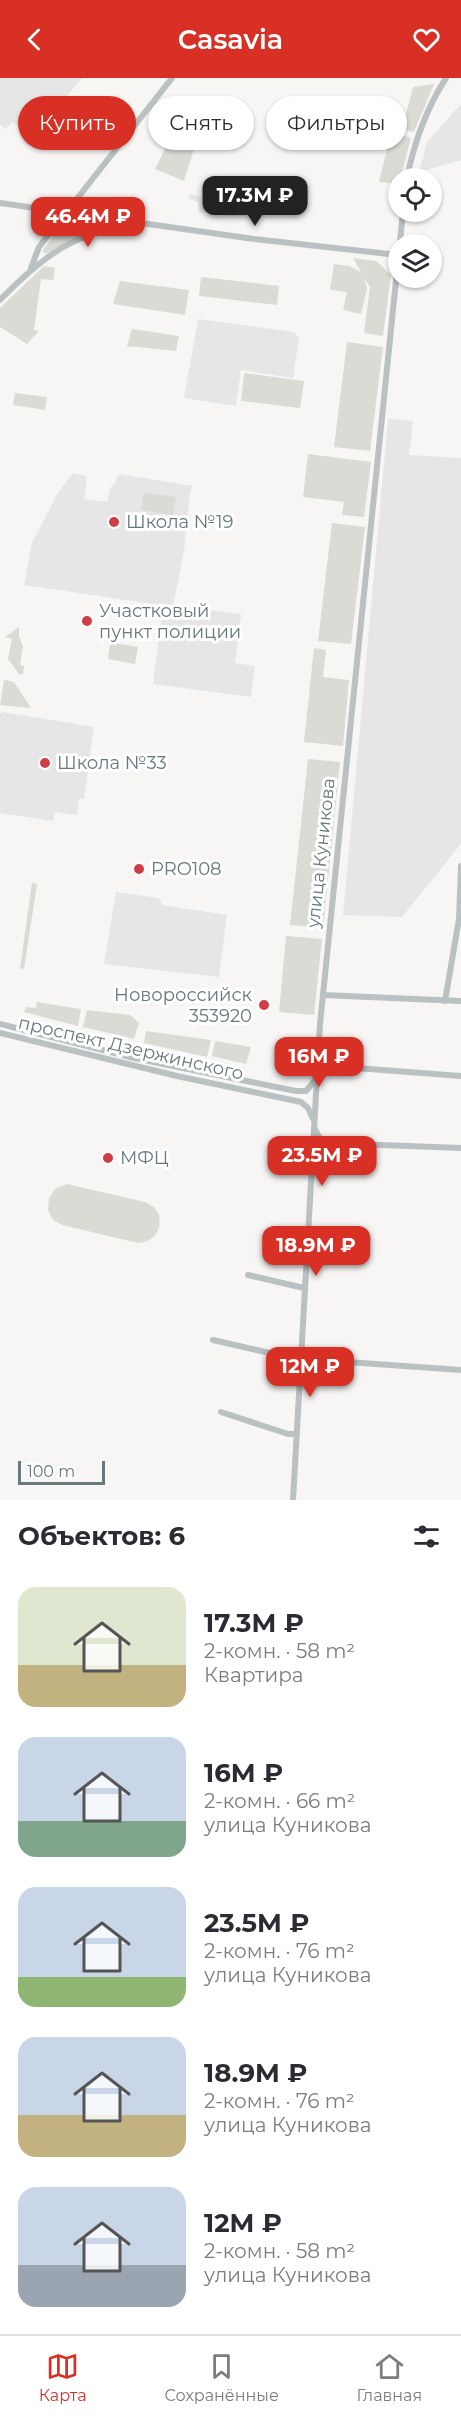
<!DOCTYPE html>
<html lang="ru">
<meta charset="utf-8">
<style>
body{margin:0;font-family:Montserrat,sans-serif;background:#f7f7f7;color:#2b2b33;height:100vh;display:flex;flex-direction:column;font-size:22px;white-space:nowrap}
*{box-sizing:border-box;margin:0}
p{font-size:20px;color:#7c7c81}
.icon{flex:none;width:33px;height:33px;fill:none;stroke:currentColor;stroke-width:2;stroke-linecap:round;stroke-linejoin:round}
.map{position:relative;height:1422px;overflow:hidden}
.panel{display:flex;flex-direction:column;background:#fff;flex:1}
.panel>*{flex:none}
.guide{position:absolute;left:18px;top:18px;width:426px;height:54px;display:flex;gap:12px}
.fabs{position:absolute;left:388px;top:90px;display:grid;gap:12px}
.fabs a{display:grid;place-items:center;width:54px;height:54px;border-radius:50%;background:#fff;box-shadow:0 2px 4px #0004;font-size:30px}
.scale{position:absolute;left:18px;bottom:15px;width:87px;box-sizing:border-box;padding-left:6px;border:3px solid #66797c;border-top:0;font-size:16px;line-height:21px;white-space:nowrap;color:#66797c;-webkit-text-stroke:4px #fff;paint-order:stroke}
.price{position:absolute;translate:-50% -51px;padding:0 14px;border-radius:12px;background:#d93025;color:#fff;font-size:20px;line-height:39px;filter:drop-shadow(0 2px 3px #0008)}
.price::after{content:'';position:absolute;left:50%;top:36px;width:18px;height:14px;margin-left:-9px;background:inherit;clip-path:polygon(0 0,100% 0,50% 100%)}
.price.on{background:#222;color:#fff}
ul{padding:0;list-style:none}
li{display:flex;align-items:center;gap:18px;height:150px;padding:0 18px}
li span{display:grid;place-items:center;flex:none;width:168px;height:120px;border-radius:18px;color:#555}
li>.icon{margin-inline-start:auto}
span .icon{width:72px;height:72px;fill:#fffc;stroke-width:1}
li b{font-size:26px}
h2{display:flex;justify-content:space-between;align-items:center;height:72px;padding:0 18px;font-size:26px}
.tag{padding:0 21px;border-radius:27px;background:#fff;box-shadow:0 2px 4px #0004;font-size:21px;line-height:54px}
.tag.on{background:#d93025;color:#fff}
header{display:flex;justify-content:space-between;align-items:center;height:78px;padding:0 18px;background:#d93025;color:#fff;font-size:27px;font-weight:600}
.menu{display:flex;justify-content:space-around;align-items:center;height:84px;border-top:2px solid #e1e1e2;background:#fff;font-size:16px;color:#7c7c81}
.menu a{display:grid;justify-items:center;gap:3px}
.menu .on{color:#d93025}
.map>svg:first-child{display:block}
.built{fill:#e5e6e5}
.green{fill:#d9dbd4}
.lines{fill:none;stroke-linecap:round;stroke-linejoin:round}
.minor{stroke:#bac1c2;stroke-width:6}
.poi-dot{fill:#cd3e46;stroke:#fff;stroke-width:2}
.labels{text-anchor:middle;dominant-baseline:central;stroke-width:6;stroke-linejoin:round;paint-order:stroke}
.poi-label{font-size:18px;fill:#66797c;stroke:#fff;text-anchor:start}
.street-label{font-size:18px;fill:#66797c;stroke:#fff}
</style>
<header><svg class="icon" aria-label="back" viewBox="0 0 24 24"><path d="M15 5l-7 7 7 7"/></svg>Casavia<svg class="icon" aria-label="heart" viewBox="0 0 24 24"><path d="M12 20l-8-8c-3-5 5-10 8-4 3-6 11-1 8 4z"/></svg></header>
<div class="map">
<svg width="461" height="1422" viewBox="0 0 461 1422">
<rect width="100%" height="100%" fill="#f7f6f5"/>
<path class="built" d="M0 0H82L63 23 73 34 46 67 12 44 6 51 0 47Z
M461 26V82L419 94 427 64Z
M189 116 202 119 206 117 231 125 228 132 233 133 235 138 199 134 198 124 188 120Z
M198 241 294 254 299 260 293 300 241 292 236 328 184 320Z
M388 341 413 343 409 377 461 380V766L402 839 343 837Z
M73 395 87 398 84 421 107 424 110 410 113 408 119 396 193 408 190 414 184 472 173 529 24 507 32 465 57 416Z
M192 530 241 536 235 585 255 588 251 619 153 606 162 537 190 540Z
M3 634 94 649 84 721H79L77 737 55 734 53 743 0 735V635Z
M116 814 159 820 162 827 227 837 219 899 104 886Z"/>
<path class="green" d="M434 6 414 54 402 51 413 9Z
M391 54 411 60 399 106 379 104Z
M173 55 196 64 184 103 155 91Z
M64 143 94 147 96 153 74 160 46 176 42 173Z
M353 180 376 183 391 197 383 258 364 255 370 209 364 200 367 211 361 236 343 232 347 214 330 212 334 186 349 188 361 194Z
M44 188 55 190 53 202 41 201 34 252 39 253 27 266 0 249V230Z
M201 199 279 208 277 227 199 218Z
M120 203 189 212 185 237 113 226Z
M132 251 179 258 176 273 127 268Z
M347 264 383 269 370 373 334 369Z
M244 295 304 303 300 330 241 323Z
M15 315 47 319 45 332 13 327Z
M308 376 371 384 364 439 342 437 344 424 303 419Z
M144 415 176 419 173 437 141 432Z
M332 445 365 449 351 566 318 563Z
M19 549V558L23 568 20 587 24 588 23 596 20 597 8 581 12 561 5 559Z
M110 564 138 569 135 586 108 581Z
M314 570 326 572 323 599 349 602 343 668 304 664Z
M4 602 14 604 31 630 0 627Z
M308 681 340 684 323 850 290 847Z
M32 805 37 806 24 891 20 890Z
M286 858 322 861 314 937 279 934Z
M37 924 81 931 78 948 24 934 26 929 36 930Z
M87 932 130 937 139 945 134 961 83 949Z
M146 953 211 962 207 979 144 965Z
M215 963 251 969 246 986 212 978Z
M67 1106 145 1124 154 1129 159 1137C162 1153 154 1164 138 1165L62 1147 53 1142 48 1132 49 1120 56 1110Z"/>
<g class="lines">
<path class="minor" d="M407 100C414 65 426 31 446 0
M0 125 254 161 398 177
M31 190 39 169 172 0
M0 222C42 179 75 153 136 146
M323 917 461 923
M445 923 459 841 461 788
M0 946 134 980 296 1013H306L315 1002
M0 955 177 998 301 1024 308 1030 313 1041
M317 987 461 998
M315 1051 319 1059 328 1065
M313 1076 319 1068 328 1065 461 1070
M248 1197 304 1210
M213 1262 300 1282
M347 1284 461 1292
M221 1334 288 1356H297
M293 1422 320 946 403 134"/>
</g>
<g class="poi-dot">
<circle cx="114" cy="444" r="6"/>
<circle cx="87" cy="543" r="6"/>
<circle cx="45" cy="685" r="6"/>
<circle cx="139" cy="791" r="6"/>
<circle cx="264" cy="927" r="6"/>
<circle cx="108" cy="1080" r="6"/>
</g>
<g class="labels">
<g class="poi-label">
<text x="126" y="444">Школа №19</text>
<text x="99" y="533">Участковый<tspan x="99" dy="21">пункт полиции</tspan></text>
<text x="57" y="685">Школа №33</text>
<text x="151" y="791">PRO108</text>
<text x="252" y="917" text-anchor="end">Новороссийск<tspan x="252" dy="21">353920</tspan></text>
<text x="120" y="1080">МФЦ</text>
</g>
<g class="street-label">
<text transform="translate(321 775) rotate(-84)">улица Куникова</text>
<text transform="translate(131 970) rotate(13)">проспект Дзержинского</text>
</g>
</g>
</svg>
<div class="fabs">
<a><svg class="icon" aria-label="locate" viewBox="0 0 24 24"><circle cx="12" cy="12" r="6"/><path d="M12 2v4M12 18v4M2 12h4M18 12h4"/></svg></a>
<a><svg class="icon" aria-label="layers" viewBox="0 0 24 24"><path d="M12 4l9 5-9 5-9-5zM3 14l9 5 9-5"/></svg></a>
</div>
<div class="scale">100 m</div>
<b class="price on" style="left:255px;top:149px">17.3M ₽</b>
<b class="price" style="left:88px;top:170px">46.4M ₽</b>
<b class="price" style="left:319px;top:1010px">16M ₽</b>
<b class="price" style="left:322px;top:1109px">23.5M ₽</b>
<b class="price" style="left:316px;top:1199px">18.9M ₽</b>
<b class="price" style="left:310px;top:1320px">12M ₽</b>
<div class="guide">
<a class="tag on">Купить</a>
<a class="tag">Снять</a>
<a class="tag">Фильтры</a>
</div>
</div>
<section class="panel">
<h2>Объектов: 6<svg class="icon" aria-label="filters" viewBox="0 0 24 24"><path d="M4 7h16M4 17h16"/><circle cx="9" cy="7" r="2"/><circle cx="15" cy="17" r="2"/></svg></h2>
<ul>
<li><span style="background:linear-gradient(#dfe7d0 65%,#c2b280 0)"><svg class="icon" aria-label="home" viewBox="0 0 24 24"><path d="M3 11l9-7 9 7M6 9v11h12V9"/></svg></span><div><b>17.3M ₽</b><p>2-комн. · 58 m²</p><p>Квартира</p></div></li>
<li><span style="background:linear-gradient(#c9d6e8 70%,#7fa58c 0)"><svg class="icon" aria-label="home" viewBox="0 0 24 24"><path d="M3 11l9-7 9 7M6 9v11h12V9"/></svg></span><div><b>16M ₽</b><p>2-комн. · 66 m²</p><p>улица Куникова</p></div></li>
<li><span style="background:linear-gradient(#c9d6e8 75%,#8fb573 0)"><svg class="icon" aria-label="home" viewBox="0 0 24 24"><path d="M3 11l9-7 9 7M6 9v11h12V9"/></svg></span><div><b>23.5M ₽</b><p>2-комн. · 76 m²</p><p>улица Куникова</p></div></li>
<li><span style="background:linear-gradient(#c9d6e8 65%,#c2b280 0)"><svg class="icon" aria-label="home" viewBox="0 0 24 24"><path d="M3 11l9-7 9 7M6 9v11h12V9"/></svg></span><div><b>18.9M ₽</b><p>2-комн. · 76 m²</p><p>улица Куникова</p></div></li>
<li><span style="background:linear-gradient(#c9d6e8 65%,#9aa5b1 0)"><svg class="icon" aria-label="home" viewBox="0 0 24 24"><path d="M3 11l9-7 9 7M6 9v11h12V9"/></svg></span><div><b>12M ₽</b><p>2-комн. · 58 m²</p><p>улица Куникова</p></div></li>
</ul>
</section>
<nav class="menu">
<a class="on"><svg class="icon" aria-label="map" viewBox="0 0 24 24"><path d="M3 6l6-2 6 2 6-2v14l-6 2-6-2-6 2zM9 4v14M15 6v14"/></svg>Карта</a>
<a><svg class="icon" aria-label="saved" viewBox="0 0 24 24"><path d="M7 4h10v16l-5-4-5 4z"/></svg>Сохранённые</a>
<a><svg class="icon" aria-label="home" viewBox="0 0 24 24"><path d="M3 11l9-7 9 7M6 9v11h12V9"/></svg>Главная</a>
</nav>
